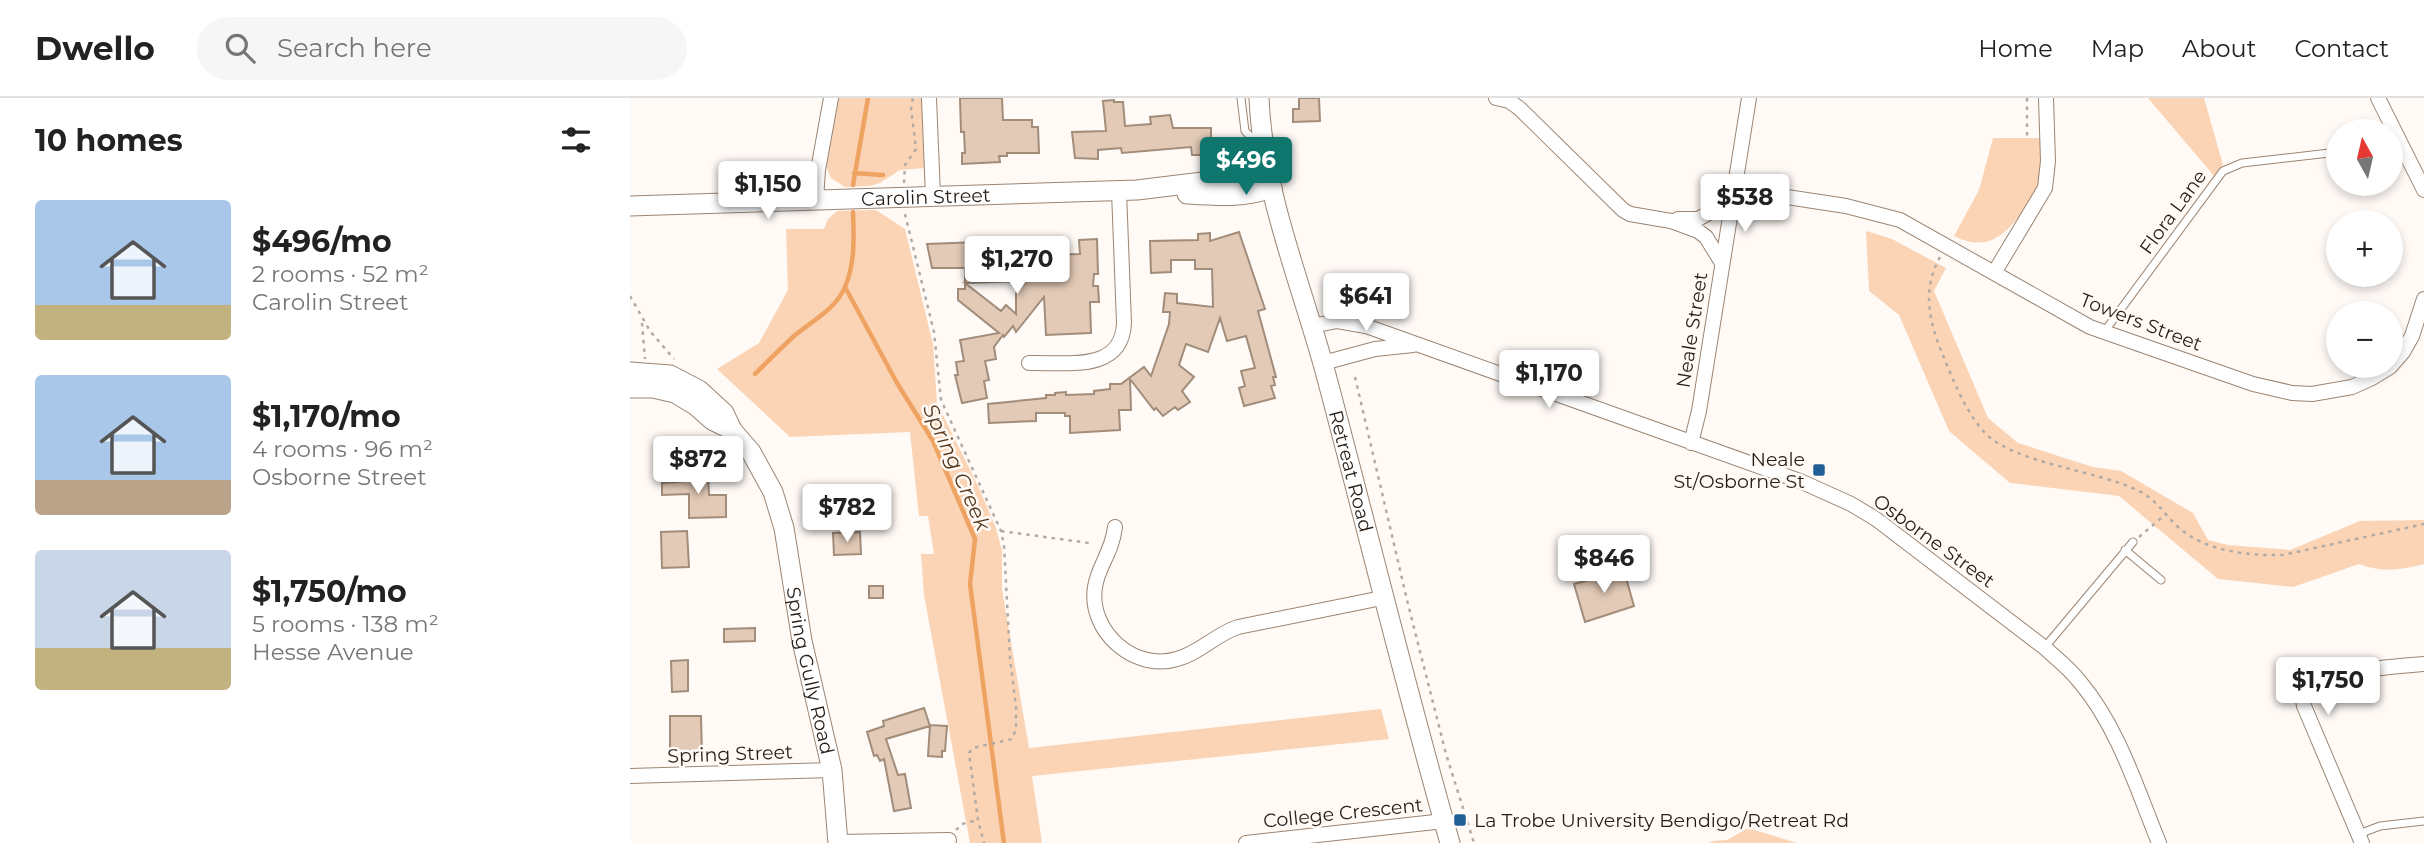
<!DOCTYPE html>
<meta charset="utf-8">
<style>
body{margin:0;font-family:Montserrat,sans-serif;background:#f6f6f6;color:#222;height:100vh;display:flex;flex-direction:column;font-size:26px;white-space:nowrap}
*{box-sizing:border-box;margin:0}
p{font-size:23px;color:#767676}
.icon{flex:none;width:38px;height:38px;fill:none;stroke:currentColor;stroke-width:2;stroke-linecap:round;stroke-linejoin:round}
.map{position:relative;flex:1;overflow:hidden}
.sheet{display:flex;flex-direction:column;background:#fff;width:630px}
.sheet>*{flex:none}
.needle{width:46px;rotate:352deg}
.buttons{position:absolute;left:1696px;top:21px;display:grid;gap:14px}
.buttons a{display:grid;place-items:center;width:77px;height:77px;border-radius:50%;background:#fff;box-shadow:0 4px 10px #0003;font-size:35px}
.price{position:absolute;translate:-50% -60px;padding:0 16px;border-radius:7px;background:#fff;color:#222;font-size:23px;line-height:46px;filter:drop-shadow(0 2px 4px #0008)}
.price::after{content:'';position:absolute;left:50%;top:42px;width:21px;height:16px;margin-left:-10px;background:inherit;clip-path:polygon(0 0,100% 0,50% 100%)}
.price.current{background:#0f766e;color:#fff}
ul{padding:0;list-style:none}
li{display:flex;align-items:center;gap:21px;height:175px;padding:0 35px}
li span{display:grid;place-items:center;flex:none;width:196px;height:140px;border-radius:7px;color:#555}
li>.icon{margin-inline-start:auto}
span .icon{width:84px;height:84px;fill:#fffc;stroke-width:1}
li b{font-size:30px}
h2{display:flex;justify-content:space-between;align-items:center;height:84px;padding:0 35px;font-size:30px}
header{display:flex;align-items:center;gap:42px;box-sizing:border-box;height:98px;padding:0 35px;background:#fff;border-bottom:2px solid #e0e0e0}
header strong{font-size:33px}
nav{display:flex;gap:38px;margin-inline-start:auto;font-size:24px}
.search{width:490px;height:63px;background:#f6f6f6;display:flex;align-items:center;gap:18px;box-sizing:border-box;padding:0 24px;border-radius:38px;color:#767676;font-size:26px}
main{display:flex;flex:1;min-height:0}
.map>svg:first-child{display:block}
.green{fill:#fbd4b5}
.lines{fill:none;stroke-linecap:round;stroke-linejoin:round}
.stream{stroke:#efa362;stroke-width:4.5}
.building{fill:#e2cab7;stroke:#a28c7a;stroke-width:2;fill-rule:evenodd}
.lane-casing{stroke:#9b8573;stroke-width:9}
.street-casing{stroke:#9b8573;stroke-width:16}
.secondary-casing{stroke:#9b8573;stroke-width:21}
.path{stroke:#b1aaa5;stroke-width:2.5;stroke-dasharray:3.5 5;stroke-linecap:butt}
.lane{stroke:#fff;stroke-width:7}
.street{stroke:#fff;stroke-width:14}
.secondary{stroke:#fff;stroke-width:19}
.poi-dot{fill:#225f96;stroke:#fffaf6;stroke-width:2.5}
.labels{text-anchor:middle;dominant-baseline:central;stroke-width:5;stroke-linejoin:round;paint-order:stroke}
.street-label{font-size:19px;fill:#261d16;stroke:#fffaf6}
.poi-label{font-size:19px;fill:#261d16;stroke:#fffaf6;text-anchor:end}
.water-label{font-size:21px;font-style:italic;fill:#57381c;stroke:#fffaf6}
</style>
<header>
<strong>Dwello</strong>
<div class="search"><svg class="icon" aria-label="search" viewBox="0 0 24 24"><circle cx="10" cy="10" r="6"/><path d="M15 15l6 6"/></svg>Search here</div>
<nav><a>Home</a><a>Map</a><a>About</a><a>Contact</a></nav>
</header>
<main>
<section class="sheet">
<h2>10 homes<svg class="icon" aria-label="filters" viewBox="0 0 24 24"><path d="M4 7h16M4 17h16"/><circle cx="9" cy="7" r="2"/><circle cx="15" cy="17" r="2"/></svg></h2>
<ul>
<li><span style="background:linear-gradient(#a9c7e8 75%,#c2b280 0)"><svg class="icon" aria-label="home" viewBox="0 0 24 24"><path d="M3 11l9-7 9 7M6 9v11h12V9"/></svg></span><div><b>$496/mo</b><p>2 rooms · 52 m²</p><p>Carolin Street</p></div></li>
<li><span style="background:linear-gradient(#a9c7e8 75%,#b9a48a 0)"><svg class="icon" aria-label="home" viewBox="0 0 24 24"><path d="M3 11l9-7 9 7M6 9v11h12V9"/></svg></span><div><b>$1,170/mo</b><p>4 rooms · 96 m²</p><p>Osborne Street</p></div></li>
<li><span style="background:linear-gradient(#c9d6e8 70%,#c2b280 0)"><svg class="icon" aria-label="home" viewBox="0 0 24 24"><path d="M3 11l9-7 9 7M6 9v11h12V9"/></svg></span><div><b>$1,750/mo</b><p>5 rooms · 138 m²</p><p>Hesse Avenue</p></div></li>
</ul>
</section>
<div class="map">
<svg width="1794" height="745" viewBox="0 0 1794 745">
<rect width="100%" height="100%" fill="#fffaf6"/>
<path class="green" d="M208 0H294L296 70 270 72 250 85 240 88 215 89 201 80 196 68Z
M1518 0H1574L1593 67 1584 78Z
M1363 40H1410C1410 54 1412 70 1409 84 1406 95 1400 104 1393 113 1374 139 1356 154 1324 138L1349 92Z
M246 112 275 131 303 246 307 305 349 390 366 430 372 453V491L399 650 751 611 759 641 402 678 412 745H340L294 497 291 456H304L298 418H289L280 334 160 339 87 271 129 245 158 192 156 131H194L198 121 207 113Z
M1236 133 1262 141 1316 170 1304 193 1358 320 1388 345 1463 369 1491 373 1563 415 1578 442 1598 447 1660 452 1730 423 1794 422V466C1771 472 1752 475 1729 466L1663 489 1588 481 1489 398 1380 385 1319 333 1269 217 1239 193Z
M1118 730 1167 745H1079L1083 743 1097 742Z"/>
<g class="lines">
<path class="stream" d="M224 75 253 77
M223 87 238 0
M215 189 267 285 303 343 345 441 340 486 374 745
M125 276C138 263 151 250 164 238 182 223 206 211 215 189 225 166 224 139 223 114"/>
</g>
<path class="building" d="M330 0H372L373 22H402V29H408L409 55H377V58H369L370 64 332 66V55H335L334 34H331Z
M669 0H689L690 23 663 24V11H669Z
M484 2V4H493L495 28 521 26 520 19 540 17 543 30H581V57H562L561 49 492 55 491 50 468 52V61L445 60 442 34 476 33 473 3Z
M609 134 635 211 628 213 646 279H643L645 287 641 288 645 300 614 308 609 290 615 288 611 273 625 270 616 238 597 243 590 220 578 254 556 246 549 267 564 279 552 293 560 304 548 312 545 309 533 318 526 310 524 312 500 281 501 312H489L490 332 440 335V318H435V315H406V323L359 325 358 306 416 300V297H425V295L436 294V297L464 296V293L480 291V286H491L514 269 521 278 539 226 540 214H533L535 195 547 196V205L583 209 582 171H565V162H541V174L521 175 520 143 568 142V136L580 135V143Z
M467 141 468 176H464L463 188H468L469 204H460L461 235 416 237 414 199 386 234 383 228 374 239 373 237 364 249 366 261 355 263 359 282 354 283 357 300 332 305 325 277H328L326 264 334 263 330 242 369 235 328 202V191H335V170H302L297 146 398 142 399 156 417 155V157L450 156 449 142ZM396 183 386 195V216L376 207 371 213 335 185Z
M58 375H78L79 397H96V419L59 420V396L32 397V385L58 383Z
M57 433 59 469 32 470 31 434Z
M230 434 231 456 204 457 203 435Z
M978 469 980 477 994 473 1004 508 955 524 944 486 966 480 964 473Z
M239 488H253V500H239Z
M125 530V543L94 544V531Z
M58 562V593L42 594 41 563Z
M294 610 300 628 256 641 268 677 275 676 281 710 264 713 254 661 250 663 247 657 244 658 237 634 254 628 253 623Z
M40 618H71L72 657H40Z
M300 627 317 628 315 653H312V659L298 658Z"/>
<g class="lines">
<defs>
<path id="lane" d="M611 0 615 33 630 48
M1474 234 1593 73 1612 65 1708 54
M1495 452 1531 482
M1415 549 1503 444
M1729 736 1750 728 1794 723"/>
<path id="street" d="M299 0 303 98
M866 0 879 3 889 10 993 112 1000 116 1041 123 1068 133 1076 139 1092 165
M1748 0 1794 92
M1104 91 1216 108 1270 122 1460 229 1623 286 1662 295 1682 296 1722 289 1742 280 1760 269 1773 254 1782 238 1794 201
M186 101 188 72 201 0
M1048 121H1068L1102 102
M1364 175 1415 90 1418 63 1416 0
M682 228 707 223 736 228 1170 383 1221 406 1246 421 1415 550C1427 561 1440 571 1450 584 1488 629 1507 691 1529 745
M399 265C436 264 492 275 494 225L489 93
M693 265 745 251 783 247
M1061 345 1069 313 1119 0
M485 429C482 455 468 468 465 489 458 533 504 574 547 561 570 555 586 536 608 529L752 500
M0 678 202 672
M208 744 319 742
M616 745 814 723
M1732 745 1674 608C1673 601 1670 593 1676 587 1686 574 1773 568 1794 566"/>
<g id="secondary">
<path id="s1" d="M629 0C633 95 670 182 695 273 737 430 775 588 820 745"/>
<path d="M557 96C587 98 613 100 642 90"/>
<path id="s2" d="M0 108 507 92 638 76"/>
<path id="s3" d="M0 274 40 277 69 292 94 315 102 332 121 354 143 394 154 430 172 543 202 672 208 745"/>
<path d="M0 290H23L45 295 65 307 82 322 102 332"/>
</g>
</defs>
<use href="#lane" class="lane-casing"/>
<use href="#street" class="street-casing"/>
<use href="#secondary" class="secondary-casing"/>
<path class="path" d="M1397 0V40
M274 85 275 67 286 51 281 10 283 0
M275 116 304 234 311 302 371 433 374 447 380 560 386 609V631L382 641 343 650 339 655 348 722 354 745
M1310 159C1293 190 1298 218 1310 250 1322 279 1334 312 1355 335 1385 366 1467 372 1509 393 1526 401 1534 416 1548 429 1575 453 1617 458 1653 457L1794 426
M0 198 20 233 44 261
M12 225 15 261
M725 279 777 502 816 656 844 745
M371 433 459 445
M1509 439 1536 416
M326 732 332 726 348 722"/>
<use href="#lane" class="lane"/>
<use href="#street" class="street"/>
<use href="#secondary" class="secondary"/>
</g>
<g class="poi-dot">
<rect x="1182" y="365" width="14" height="14" rx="3.5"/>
<rect x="823" y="715" width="14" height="14" rx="3.5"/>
</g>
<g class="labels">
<g class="street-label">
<text stroke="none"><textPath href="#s2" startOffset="296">Carolin Street</textPath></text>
<text transform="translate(1543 114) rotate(-54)">Flora Lane</text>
<text transform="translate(1511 224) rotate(21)">Towers Street</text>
<text transform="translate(1062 232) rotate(-81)">Neale Street</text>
<text stroke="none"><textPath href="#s1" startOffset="385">Retreat Road</textPath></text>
<text transform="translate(1304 443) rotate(36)">Osborne Street</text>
<text stroke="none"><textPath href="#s3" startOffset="383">Spring Gully Road</textPath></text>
<text transform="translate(100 656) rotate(-2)">Spring Street</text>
<text transform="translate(713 715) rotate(-6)">College Crescent</text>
</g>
<g class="poi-label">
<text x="1175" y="361">Neale<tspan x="1175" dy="22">St/Osborne St</tspan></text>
<text x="844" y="722" text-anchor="start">La Trobe University Bendigo/Retreat Rd</text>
</g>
<g class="water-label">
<text transform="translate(327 369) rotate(66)">Spring Creek</text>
</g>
</g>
</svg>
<div class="buttons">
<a><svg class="needle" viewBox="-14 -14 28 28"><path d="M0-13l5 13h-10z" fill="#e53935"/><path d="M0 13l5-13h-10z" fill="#767676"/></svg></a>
<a>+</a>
<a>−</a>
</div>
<b class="price current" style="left:616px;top:99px">$496</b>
<b class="price" style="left:138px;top:123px">$1,150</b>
<b class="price" style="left:1115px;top:136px">$538</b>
<b class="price" style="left:387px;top:198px">$1,270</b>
<b class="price" style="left:736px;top:235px">$641</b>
<b class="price" style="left:919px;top:312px">$1,170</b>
<b class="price" style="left:68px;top:398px">$872</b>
<b class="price" style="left:217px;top:446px">$782</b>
<b class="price" style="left:974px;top:497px">$846</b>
<b class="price" style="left:1698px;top:619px">$1,750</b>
</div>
</main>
